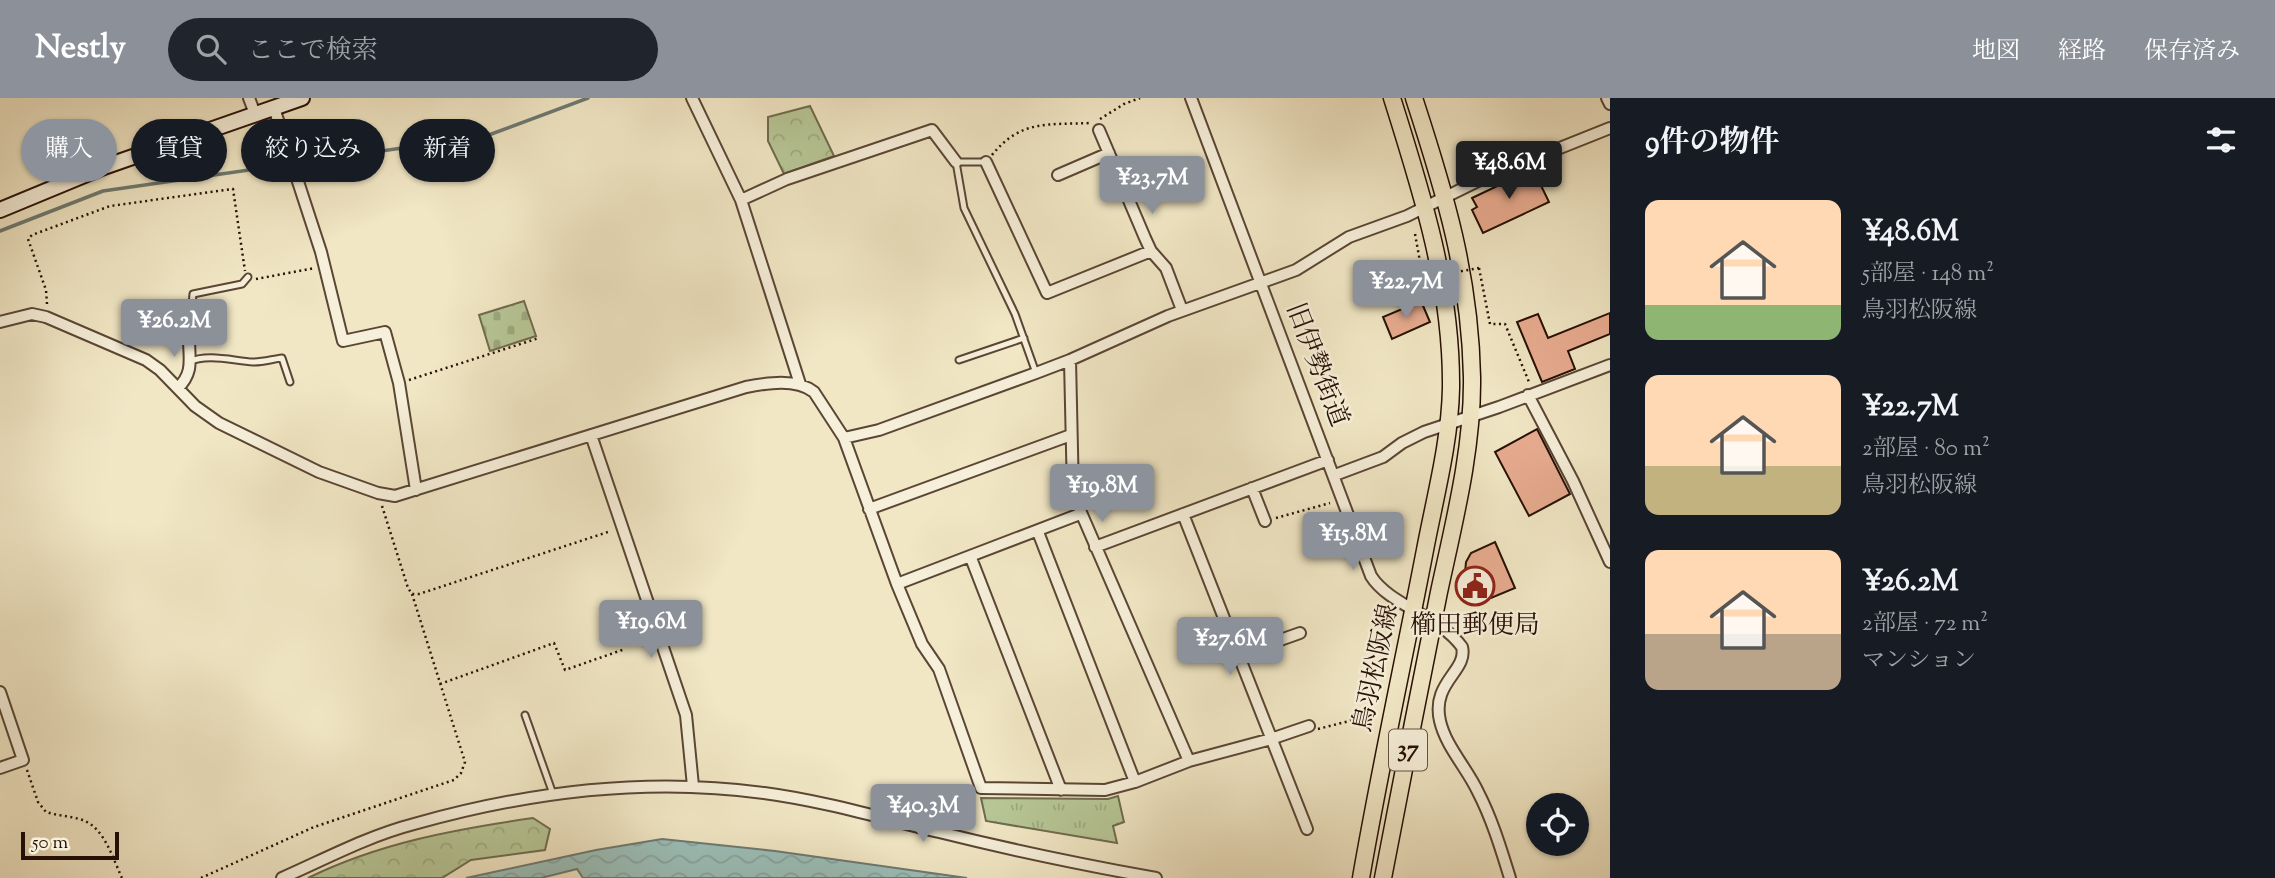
<!DOCTYPE html>
<html lang="ja">
<meta charset="utf-8">
<style>
body{margin:0;font-family:"Sorts Mill Goudy","Noto Serif JP",serif;background:#20242c;color:#f1f3f6;height:100vh;display:flex;flex-direction:column;font-size:26px;white-space:nowrap}
*{box-sizing:border-box;margin:0}
p{font-size:23px;color:#9ea1a6}
.icon{flex:none;width:38px;height:38px;fill:none;stroke:currentColor;stroke-width:2;stroke-linecap:round;stroke-linejoin:round}
.map{position:relative;flex:1;overflow:hidden}
.side{display:flex;flex-direction:column;background:#171b24;width:665px}
.side>*{flex:none}
.guide{position:absolute;left:21px;top:21px;width:665px;height:63px;display:flex;gap:14px}
.controls{position:absolute;left:1526px;top:695px;display:grid;gap:14px}
.controls a{display:grid;place-items:center;width:63px;height:63px;border-radius:50%;background:#171b24;box-shadow:0 2px 5px #0004;font-size:35px}
.scale{position:absolute;left:21px;bottom:18px;width:98px;box-sizing:border-box;padding-left:7px;border:4px solid #271005;border-top:0;font-size:19px;line-height:24px;white-space:nowrap;color:#271005;-webkit-text-stroke:5px #f6efd9;paint-order:stroke}
.price{position:absolute;translate:-50% -60px;padding:0 16px;border-radius:7px;background:#8c9099;color:#fff;font-size:23px;line-height:46px;filter:drop-shadow(0 2px 4px #0008)}
.price::after{content:'';position:absolute;left:50%;top:42px;width:21px;height:16px;margin-left:-10px;background:inherit;clip-path:polygon(0 0,100% 0,50% 100%)}
.price.current{background:#222;color:#fff}
ul{padding:0;list-style:none}
li{display:flex;align-items:center;gap:21px;height:175px;padding:0 35px}
li span{display:grid;place-items:center;flex:none;width:196px;height:140px;border-radius:14px;color:#555}
li>.icon{margin-inline-start:auto}
span .icon{width:84px;height:84px;fill:#fffc;stroke-width:1}
li b{font-size:30px}
h2{display:flex;justify-content:space-between;align-items:center;height:84px;padding:0 35px;font-size:30px}
.chip{padding:0 24px;border-radius:32px;background:#171b24;box-shadow:0 2px 5px #0004;font-size:24px;line-height:63px}
.chip.current{background:#8c9099;color:#fff}
header{display:flex;align-items:center;gap:42px;box-sizing:border-box;height:98px;padding:0 35px;background:#8c9099;color:#fff}
header strong{font-size:33px}
nav{display:flex;gap:38px;margin-inline-start:auto;font-size:24px}
.search{width:490px;height:63px;background:#20242c;display:flex;align-items:center;gap:18px;box-sizing:border-box;padding:0 24px;border-radius:38px;color:#9ea1a6;font-size:26px}
main{display:flex;flex:1;min-height:0}
.map>svg:first-child{display:block}
.forest{fill:url(#forest-crowns);stroke:#6f6b4e;stroke-width:2}
.cemetery{fill:url(#cemetery-stones);stroke:#6f6b4e;stroke-width:2}
.park{fill:url(#park-tufts);stroke:#6f6b4e;stroke-width:2}
.water{fill:url(#water-waves);stroke:#6d7971;stroke-width:2}
.lines{fill:none;stroke-linecap:round;stroke-linejoin:round}
.stream{stroke:#6d7971;stroke-width:3.5}
.building{fill:#e8ac90;stroke:#271005;stroke-width:2}
.lane-casing{stroke:#5a4635;stroke-width:9}
.street-casing{stroke:#5a4635;stroke-width:14}
.secondary-casing{stroke:#271005;stroke-width:18}
.primary-casing{stroke:#271005;stroke-width:19}
.path{stroke:#271005;stroke-width:2.5;stroke-dasharray:2 3.5;stroke-linecap:butt}
.lane{stroke:#f6efd9;stroke-width:5}
.street{stroke:#f6efd9;stroke-width:10}
.secondary{stroke:#f6efd9;stroke-width:14}
.primary{stroke:#f1e7c5;stroke-width:16}
.path-bridge{stroke:#271005;stroke-width:2.5;stroke-dasharray:2 3.5;stroke-linecap:butt}
.labels{text-anchor:middle;dominant-baseline:central;stroke-width:5;stroke-linejoin:round;paint-order:stroke}
.shield{fill:#f6efd9;stroke:#655345;stroke-width:2}
.shield-label{font-size:24px;font-weight:bold;fill:#271005}
.street-label{font-size:26px;fill:#271005;stroke:#f6efd9}
.poi-label{font-size:26px;fill:#271005;stroke:#f6efd9}
</style>
<header>
<strong>Nestly</strong>
<div class="search"><svg class="icon" aria-label="search" viewBox="0 0 24 24"><circle cx="10" cy="10" r="6"/><path d="M15 15l6 6"/></svg>ここで検索</div>
<nav><a>地図</a><a>経路</a><a>保存済み</a></nav>
</header>
<main>
<div class="map">
<svg width="1610" height="780" viewBox="0 0 1610 780">
<defs>
<pattern id="forest-crowns" width="20" height="18" patternUnits="userSpaceOnUse" patternTransform="scale(1.75)"><rect width="20" height="18" fill="#b7c696"/><path d="M2 6a3 3 0 1 1 6 0M12 15a3 3 0 1 1 6 0" fill="none" stroke="#9da980"/></pattern>
<pattern id="cemetery-stones" width="16" height="16" patternUnits="userSpaceOnUse" patternTransform="scale(1.75)"><rect width="16" height="16" fill="#b7c696"/><path d="M2 7V4a2 2 0 0 1 4 0v3zM10 15v-3a2 2 0 0 1 4 0v3z" fill="#9da980"/></pattern>
<pattern id="park-tufts" width="24" height="20" patternUnits="userSpaceOnUse" patternTransform="scale(1.75)"><rect width="24" height="20" fill="#b7c696"/><path d="M3 7l-1-3M5 7V3M7 7l1-3M15 17l-1-3M17 17v-4M19 17l1-3" fill="none" stroke="#9da980"/></pattern>
<pattern id="water-waves" width="16" height="10" patternUnits="userSpaceOnUse" patternTransform="scale(1.75)"><rect width="16" height="10" fill="#9bbfb9"/><path d="M0 5q4-4 8 0t8 0" fill="none" stroke="#86a39e"/></pattern>
</defs>
<rect width="100%" height="100%" fill="#f1e7c5"/>
<filter id="stains"><feTurbulence type="fractalNoise" baseFrequency=".00286" numOctaves="4"/><feColorMatrix values="0 0 0 0 .2 0 0 0 0 .09 0 0 0 0 .02 0 0 0 .5 -.17"/></filter>
<radialGradient id="worn" r=".72"><stop offset=".6" stop-color="#630" stop-opacity="0"/><stop offset="1" stop-color="#630" stop-opacity=".3"/></radialGradient>
<path class="forest" d="M810 8 834 58 784 76 768 43V19Z
M533 720 550 731 545 752 471 762 442 780H308C379 745 456 731 533 720Z"/>
<path class="cemetery" d="M524 203 536 238 490 253 479 217Z"/>
<path class="park" d="M1118 698 1124 724 1113 728 1117 745 986 723 981 700 1108 701Z"/>
<path class="water" d="M662 741 775 753 967 780H583L577 771 541 780H466L596 752Z"/>
<g class="lines">
<path class="stream" d="M0 133 103 93 486 38 588 0"/>
</g>
<path class="building" d="M1533 71 1549 104 1483 135 1472 112 1477 109 1472 100Z
M1421 203 1430 224 1392 241 1383 219Z
M1610 215V236L1568 253 1575 271 1542 284 1517 224 1538 216 1548 240Z
M1537 331 1570 396 1529 418 1495 354Z
M1495 444 1515 490 1491 500 1489 495 1477 500 1465 475 1466 464 1471 455Z"/>
<g class="lines">
<defs>
<path id="lane" d="M986 64H956L964 110 1015 216 1036 275
M189 239 193 196 242 186 248 179
M959 262 1024 240
M189 264C207 255 234 263 253 264 263 264 273 261 282 260L290 284
M525 617 553 696"/>
<path id="street" d="M249 0 255 16
M692 0 741 102 800 286
M1191 0 1371 478C1389 507 1440 518 1462 549 1468 573 1431 584 1440 623 1446 649 1467 670 1478 694 1492 721 1501 751 1510 780
M1607 0 1610 6
M274 10 321 154 343 243 385 234 399 285 416 392
M1099 32 1145 140 1151 153 1166 170 1182 212
M986 64 1047 195 1151 153
M1058 77 1109 55
M741 102 787 81 932 32 956 64
M0 224 32 216 46 219 146 262 160 272 195 308 219 325 319 374 378 395 395 398 746 289C767 285 796 280 814 294L844 340 897 486 922 546 939 571 981 690 1105 692 1135 684 1189 663 1073 396 1070 262
M178 290C194 274 189 262 189 240
M1528 297 1573 383 1610 464
M591 337 686 617 693 688
M844 340 879 332 1036 275 1070 262 1168 218 1296 172 1349 139 1407 118 1482 81 1610 30
M1335 377 1383 359 1402 345 1424 334 1499 309 1610 267
M1252 390 1265 423
M869 411 1071 337
M1183 416 1307 731
M1038 434 1135 684
M1095 449 1328 362
M971 460 1061 692
M897 486 1080 416
M1238 557 1300 535
M0 594 23 662 0 670
M1189 663 1271 641 1309 628
M282 780C325 761 368 738 414 726 527 694 648 679 764 695 824 703 881 720 939 734 1011 752 1084 767 1156 780"/>
<path id="secondary" d="M0 112 104 69 302 0"/>
<path id="primary" d="M1361 780C1380 670 1404 561 1425 452 1435 399 1450 344 1451 290 1452 189 1422 95 1392 0
M1383 780C1401 685 1420 589 1439 494 1454 424 1473 351 1472 279 1470 177 1445 95 1414 0"/>
</defs>
<use href="#lane" class="lane-casing"/>
<use href="#street" class="street-casing"/>
<use href="#secondary" class="secondary-casing"/>
<use href="#primary" class="primary-casing"/>
<path class="path" d="M1100 21 1124 6 1140 0
M992 57C1021 21 1049 27 1091 25
M1415 136 1423 180
M1479 170 1490 226H1505L1529 284
M256 181 315 170
M47 206 46 192 28 141 32 137 110 108 233 91 245 173
M409 282 539 240
M382 408 408 490 412 496H419L611 433
M1276 420 1330 405
M440 586 554 545 565 572 625 551
M1318 631 1361 620 1377 622
M27 672 38 704 46 714C58 718 73 718 85 723 105 732 113 761 122 780
M201 780 314 729 454 682 461 675 465 664 412 496"/>
<use href="#lane" class="lane"/>
<use href="#street" class="street"/>
<use href="#secondary" class="secondary"/>
<use href="#primary" class="primary"/>
<path class="path-bridge" d="M1423 180 1479 170"/>
</g>
<defs>
<symbol id="civic-ring" viewBox="-11 -11 22 22"><circle r="9.5" fill="#f6efd9" stroke="#8f2418" stroke-width="1.5"/><path d="M-.6-6.5H3V-4.5H.6V-3L4-1V1h2V6H-6V1h2V-1L-.6-3ZM-1.2 2.5V6h2.4V2.5Z" fill="#8f2418"/></symbol>
</defs>
<g fill-rule="evenodd">
<use href="#civic-ring" x="1453" y="466" width="44" height="44"/>
</g>
<g class="labels">
<rect class="shield" x="1389" y="631.5" width="38" height="41" rx="5"/>
<g class="shield-label">
<text x="1408" y="652">37</text>
</g>
<g class="street-label">
<text transform="translate(1316 267) rotate(69)">旧伊勢街道</text>
<text transform="translate(1377 570) rotate(-78)">鳥羽松阪線</text>
</g>
<g class="poi-label">
<text x="1475" y="528">櫛田郵便局</text>
</g>
</g>
<rect width="100%" height="100%" filter="url(#stains)"/>
<rect width="100%" height="100%" fill="url(#worn)"/>
</svg>
<div class="controls">
<a><svg class="icon" aria-label="locate" viewBox="0 0 24 24"><circle cx="12" cy="12" r="6"/><path d="M12 2v4M12 18v4M2 12h4M18 12h4"/></svg></a>
</div>
<div class="scale">50 m</div>
<b class="price current" style="left:1509px;top:103px">¥48.6M</b>
<b class="price" style="left:1152px;top:118px">¥23.7M</b>
<b class="price" style="left:1406px;top:222px">¥22.7M</b>
<b class="price" style="left:174px;top:261px">¥26.2M</b>
<b class="price" style="left:1102px;top:426px">¥19.8M</b>
<b class="price" style="left:1353px;top:474px">¥15.8M</b>
<b class="price" style="left:651px;top:562px">¥19.6M</b>
<b class="price" style="left:1230px;top:579px">¥27.6M</b>
<b class="price" style="left:923px;top:746px">¥40.3M</b>
<div class="guide">
<a class="chip current">購入</a>
<a class="chip">賃貸</a>
<a class="chip">絞り込み</a>
<a class="chip">新着</a>
</div>
</div>
<section class="side">
<h2>9件の物件<svg class="icon" aria-label="filters" viewBox="0 0 24 24"><path d="M4 7h16M4 17h16"/><circle cx="9" cy="7" r="2"/><circle cx="15" cy="17" r="2"/></svg></h2>
<ul>
<li><span style="background:linear-gradient(#ffd9b3 75%,#8fb573 0)"><svg class="icon" aria-label="home" viewBox="0 0 24 24"><path d="M3 11l9-7 9 7M6 9v11h12V9"/></svg></span><div><b>¥48.6M</b><p>5部屋 · 148 m²</p><p>鳥羽松阪線</p></div></li>
<li><span style="background:linear-gradient(#ffd9b3 65%,#c2b280 0)"><svg class="icon" aria-label="home" viewBox="0 0 24 24"><path d="M3 11l9-7 9 7M6 9v11h12V9"/></svg></span><div><b>¥22.7M</b><p>2部屋 · 80 m²</p><p>鳥羽松阪線</p></div></li>
<li><span style="background:linear-gradient(#ffd9b3 60%,#b9a48a 0)"><svg class="icon" aria-label="home" viewBox="0 0 24 24"><path d="M3 11l9-7 9 7M6 9v11h12V9"/></svg></span><div><b>¥26.2M</b><p>2部屋 · 72 m²</p><p>マンション</p></div></li>
</ul>
</section>
</main>
